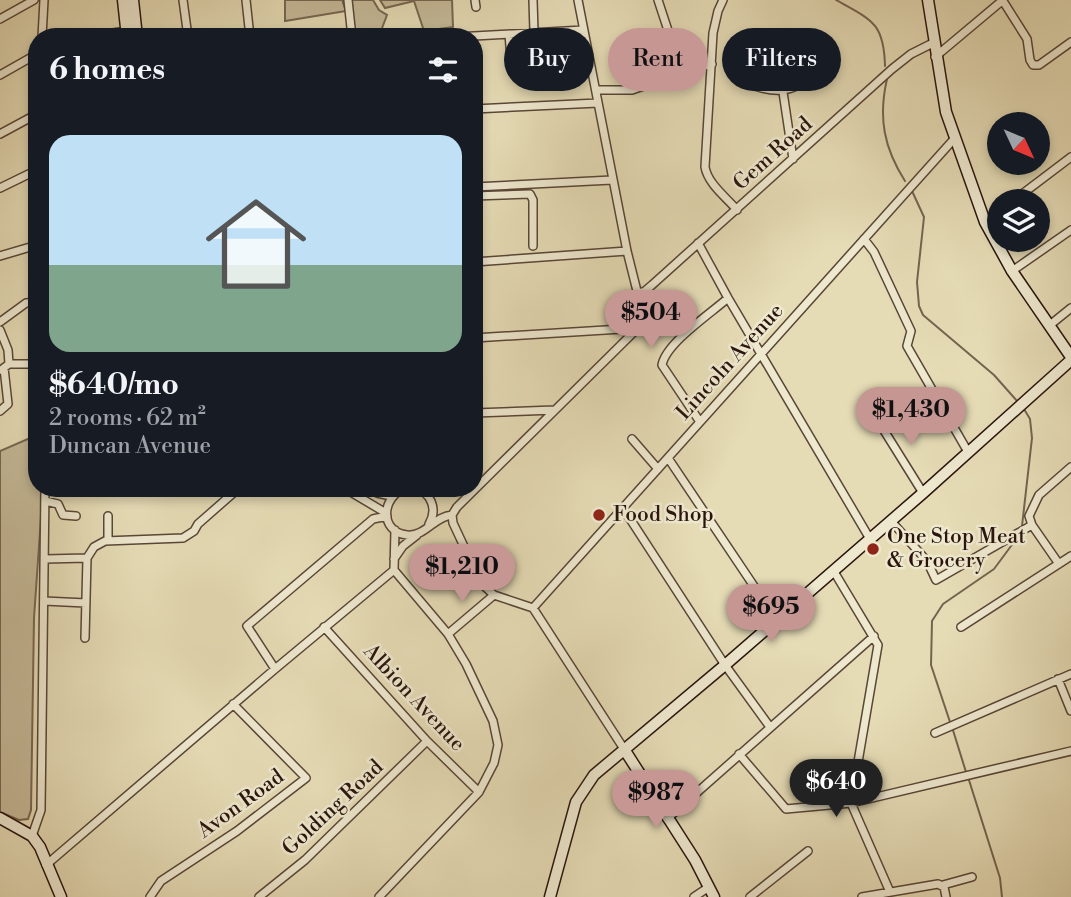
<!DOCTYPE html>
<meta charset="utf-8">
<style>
body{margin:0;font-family:"Libre Bodoni",serif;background:#242831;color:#f1f3f6;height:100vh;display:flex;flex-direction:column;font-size:26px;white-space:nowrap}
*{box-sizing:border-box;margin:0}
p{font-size:23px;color:#9ea1a6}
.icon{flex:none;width:38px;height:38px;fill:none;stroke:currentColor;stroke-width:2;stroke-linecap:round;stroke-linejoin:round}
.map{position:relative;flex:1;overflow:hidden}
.side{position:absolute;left:28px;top:28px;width:455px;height:469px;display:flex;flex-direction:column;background:#171b24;border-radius:28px;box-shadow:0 4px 10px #0003}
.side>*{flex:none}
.hud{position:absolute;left:504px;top:28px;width:462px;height:63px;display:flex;gap:14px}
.needle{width:46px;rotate:134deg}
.fabs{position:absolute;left:987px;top:112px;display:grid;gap:14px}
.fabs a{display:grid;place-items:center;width:63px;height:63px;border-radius:50%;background:#171b24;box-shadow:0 4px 10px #0003;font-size:35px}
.price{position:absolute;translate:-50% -60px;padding:0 16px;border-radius:24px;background:#c59692;color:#111;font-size:23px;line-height:46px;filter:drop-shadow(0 2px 4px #0008)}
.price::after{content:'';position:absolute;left:50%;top:42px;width:21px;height:16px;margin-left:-10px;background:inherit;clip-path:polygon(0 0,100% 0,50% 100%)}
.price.selected{background:#222;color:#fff}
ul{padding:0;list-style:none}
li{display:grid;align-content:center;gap:14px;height:371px;padding:0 21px}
li span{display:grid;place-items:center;height:217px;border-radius:21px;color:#555}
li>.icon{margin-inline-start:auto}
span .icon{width:126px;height:126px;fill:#fffc;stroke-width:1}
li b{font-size:30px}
h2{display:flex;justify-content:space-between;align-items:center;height:84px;padding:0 21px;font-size:30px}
.pill{padding:0 24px;border-radius:32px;background:#171b24;box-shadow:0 4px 10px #0003;font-size:24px;line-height:63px}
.pill.selected{background:#c59692;color:#111}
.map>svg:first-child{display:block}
.green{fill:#c5b998;stroke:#776752;stroke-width:2}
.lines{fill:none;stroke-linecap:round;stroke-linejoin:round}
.stream{stroke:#736450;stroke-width:2}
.street-casing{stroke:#584637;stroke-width:10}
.secondary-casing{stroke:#29150d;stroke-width:13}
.street{stroke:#eee8cf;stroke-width:7}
.secondary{stroke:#eee8cf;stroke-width:10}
.poi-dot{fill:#8f2418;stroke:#eee8cf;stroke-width:2.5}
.labels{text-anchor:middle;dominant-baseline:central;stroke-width:5;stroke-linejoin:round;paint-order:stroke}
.street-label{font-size:21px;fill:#29150d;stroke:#eee8cf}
.poi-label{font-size:21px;fill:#29150d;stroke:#eee8cf;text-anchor:start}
</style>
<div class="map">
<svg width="1071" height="897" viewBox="0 0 1071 897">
<rect width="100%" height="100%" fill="#e5dbb5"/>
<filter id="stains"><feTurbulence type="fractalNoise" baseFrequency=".00286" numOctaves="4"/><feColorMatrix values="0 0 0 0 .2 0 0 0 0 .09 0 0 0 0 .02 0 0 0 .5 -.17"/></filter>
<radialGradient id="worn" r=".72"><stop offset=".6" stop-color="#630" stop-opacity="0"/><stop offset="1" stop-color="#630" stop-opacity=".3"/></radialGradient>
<path class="green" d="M285 0H342L346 11 285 21Z
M350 0H373L379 10 387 15 379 36 352 37Z
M380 0H452L453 27 424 31 414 1 385 8Z
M37 435V488H43L34 618 31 810 28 819 19 820 0 812V451Z"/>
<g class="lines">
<path class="stream" d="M836 0C872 20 884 23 885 66
M887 79C878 118 884 148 905 181
M912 191 924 217 917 282 919 306 923 315 994 375 1018 402
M1022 526 1032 438 1030 419 1024 409
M950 722 931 665 932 621 943 604 994 569 1017 538
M952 727 966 772
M968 777 1000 878 1002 897"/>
<defs>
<path id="street" d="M183 0 188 37
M246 0 250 37
M348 0 352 37
M475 0 476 7
M533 0 534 32
M658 0 682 73
M723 0 718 11 713 33 705 167C708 184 726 197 737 210
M1003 1 1027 39 1030 60 1033 65H1039L1071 42
M0 19 34 0
M509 34 512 71
M42 37 44 0
M86 37 126 31
M456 37 583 30
M935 57 1003 0
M0 75 37 54
M743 81C783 100 798 89 829 62
M596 90H632L655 82 664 81 695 67 712 64
M783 92 793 159
M474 109 598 103
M0 134 37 114
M474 187 612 180
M0 188 37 170
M474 196 530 194 533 200V246
M1013 201 1071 157
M985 222 999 212
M864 239 874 252 911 331 907 346 968 452
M698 243 728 298 870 539
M0 256 37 245
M474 262 627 251
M1012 271 1071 230
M638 293 645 291 652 285 892 69 911 54 933 43
M0 322 26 303 37 302
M1050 325 1071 308
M0 330 8 350 9 364
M474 338 638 328
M1 370 9 364H37
M0 411 8 404 4 368
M474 413 554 410
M875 416 923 493
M700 422 662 365C666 343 710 314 728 298
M632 439 658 469
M668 458 776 619
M344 488 386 513
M368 488 377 493 391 496
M406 488C381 496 379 532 407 535 425 537 435 516 452 515
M413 488C431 491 438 509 429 524
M45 501 58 504 63 515 76 516
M623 508 725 665 770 727
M452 515 457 507 638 328 641 320 640 303 627 251 578 0
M452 515 453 523 481 583 494 595 533 608 624 749
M891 521 927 561 936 580 1032 525
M108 541V516
M45 559 87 558
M394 559 403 546 417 535
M1059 564 1032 525 1029 516 1039 495 1071 467
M394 570 395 530
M833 570 878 645 851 803 890 892
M44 601 86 603
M533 608 954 139
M324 627 427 741 479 792
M961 627 1071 556
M448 634 494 595
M85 638 87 558 94 547 105 541 183 538 194 531 198 524 239 488
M275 669 247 626 373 519 387 516
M1058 679 1071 711
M935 733 1071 674
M739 754 786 809 851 803 1071 751
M667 819 874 636
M32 836 41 810 45 488
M46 865 275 669 394 570
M943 885 972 877
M150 897 161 881 237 831 306 778 233 704
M259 897 305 860 427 741
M379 897 479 792 494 763 498 745 493 721 466 664 448 634 394 570
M694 897 709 887
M750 897 808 851
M862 897 938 884 944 887 946 897"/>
<path id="secondary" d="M123 0 127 37
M133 0 137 37
M928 0 946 112 985 222 1012 271 1071 357
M624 749 695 860 714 897
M0 818 32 836 40 847 61 897
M550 897 576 802 594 775 725 665 923 493 1071 360"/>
</defs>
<use href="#street" class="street-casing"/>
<use href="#secondary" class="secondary-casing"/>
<use href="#street" class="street"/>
<use href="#secondary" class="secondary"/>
</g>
<g class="poi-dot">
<circle cx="599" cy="515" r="7"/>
<circle cx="873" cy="549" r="7"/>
</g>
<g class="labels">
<g class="street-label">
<text transform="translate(773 154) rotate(-42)">Gem Road</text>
<text transform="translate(730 362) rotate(-48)">Lincoln Avenue</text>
<text transform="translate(414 698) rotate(47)">Albion Avenue</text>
<text transform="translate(241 804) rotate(-36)">Avon Road</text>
<text transform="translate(333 808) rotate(-43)">Golding Road</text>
</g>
<g class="poi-label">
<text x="613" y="515">Food Shop</text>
<text x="887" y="537">One Stop Meat<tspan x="887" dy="24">&amp; Grocery</tspan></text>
</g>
</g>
<rect width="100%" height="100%" filter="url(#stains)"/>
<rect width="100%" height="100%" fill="url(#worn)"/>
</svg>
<div class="fabs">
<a><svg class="needle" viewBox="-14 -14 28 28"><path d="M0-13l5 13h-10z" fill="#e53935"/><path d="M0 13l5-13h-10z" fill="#9ea1a6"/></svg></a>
<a><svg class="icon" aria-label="layers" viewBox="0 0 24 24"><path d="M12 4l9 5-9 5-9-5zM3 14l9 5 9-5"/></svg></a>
</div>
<b class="price" style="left:651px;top:350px">$504</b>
<b class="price" style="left:911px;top:447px">$1,430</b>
<b class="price" style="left:462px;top:604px">$1,210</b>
<b class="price" style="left:771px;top:644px">$695</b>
<b class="price selected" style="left:836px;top:819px">$640</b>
<b class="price" style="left:656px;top:830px">$987</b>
<div class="hud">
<a class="pill">Buy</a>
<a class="pill selected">Rent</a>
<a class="pill">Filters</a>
</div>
<section class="side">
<h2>6 homes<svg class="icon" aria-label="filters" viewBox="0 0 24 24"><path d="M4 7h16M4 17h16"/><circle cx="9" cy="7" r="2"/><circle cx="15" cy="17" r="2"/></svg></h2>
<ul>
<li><span style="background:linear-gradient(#bfe0f5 60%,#7fa58c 0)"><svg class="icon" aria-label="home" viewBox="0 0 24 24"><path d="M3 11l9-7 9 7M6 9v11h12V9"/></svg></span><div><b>$640/mo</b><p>2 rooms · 62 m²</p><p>Duncan Avenue</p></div></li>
</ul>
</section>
</div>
